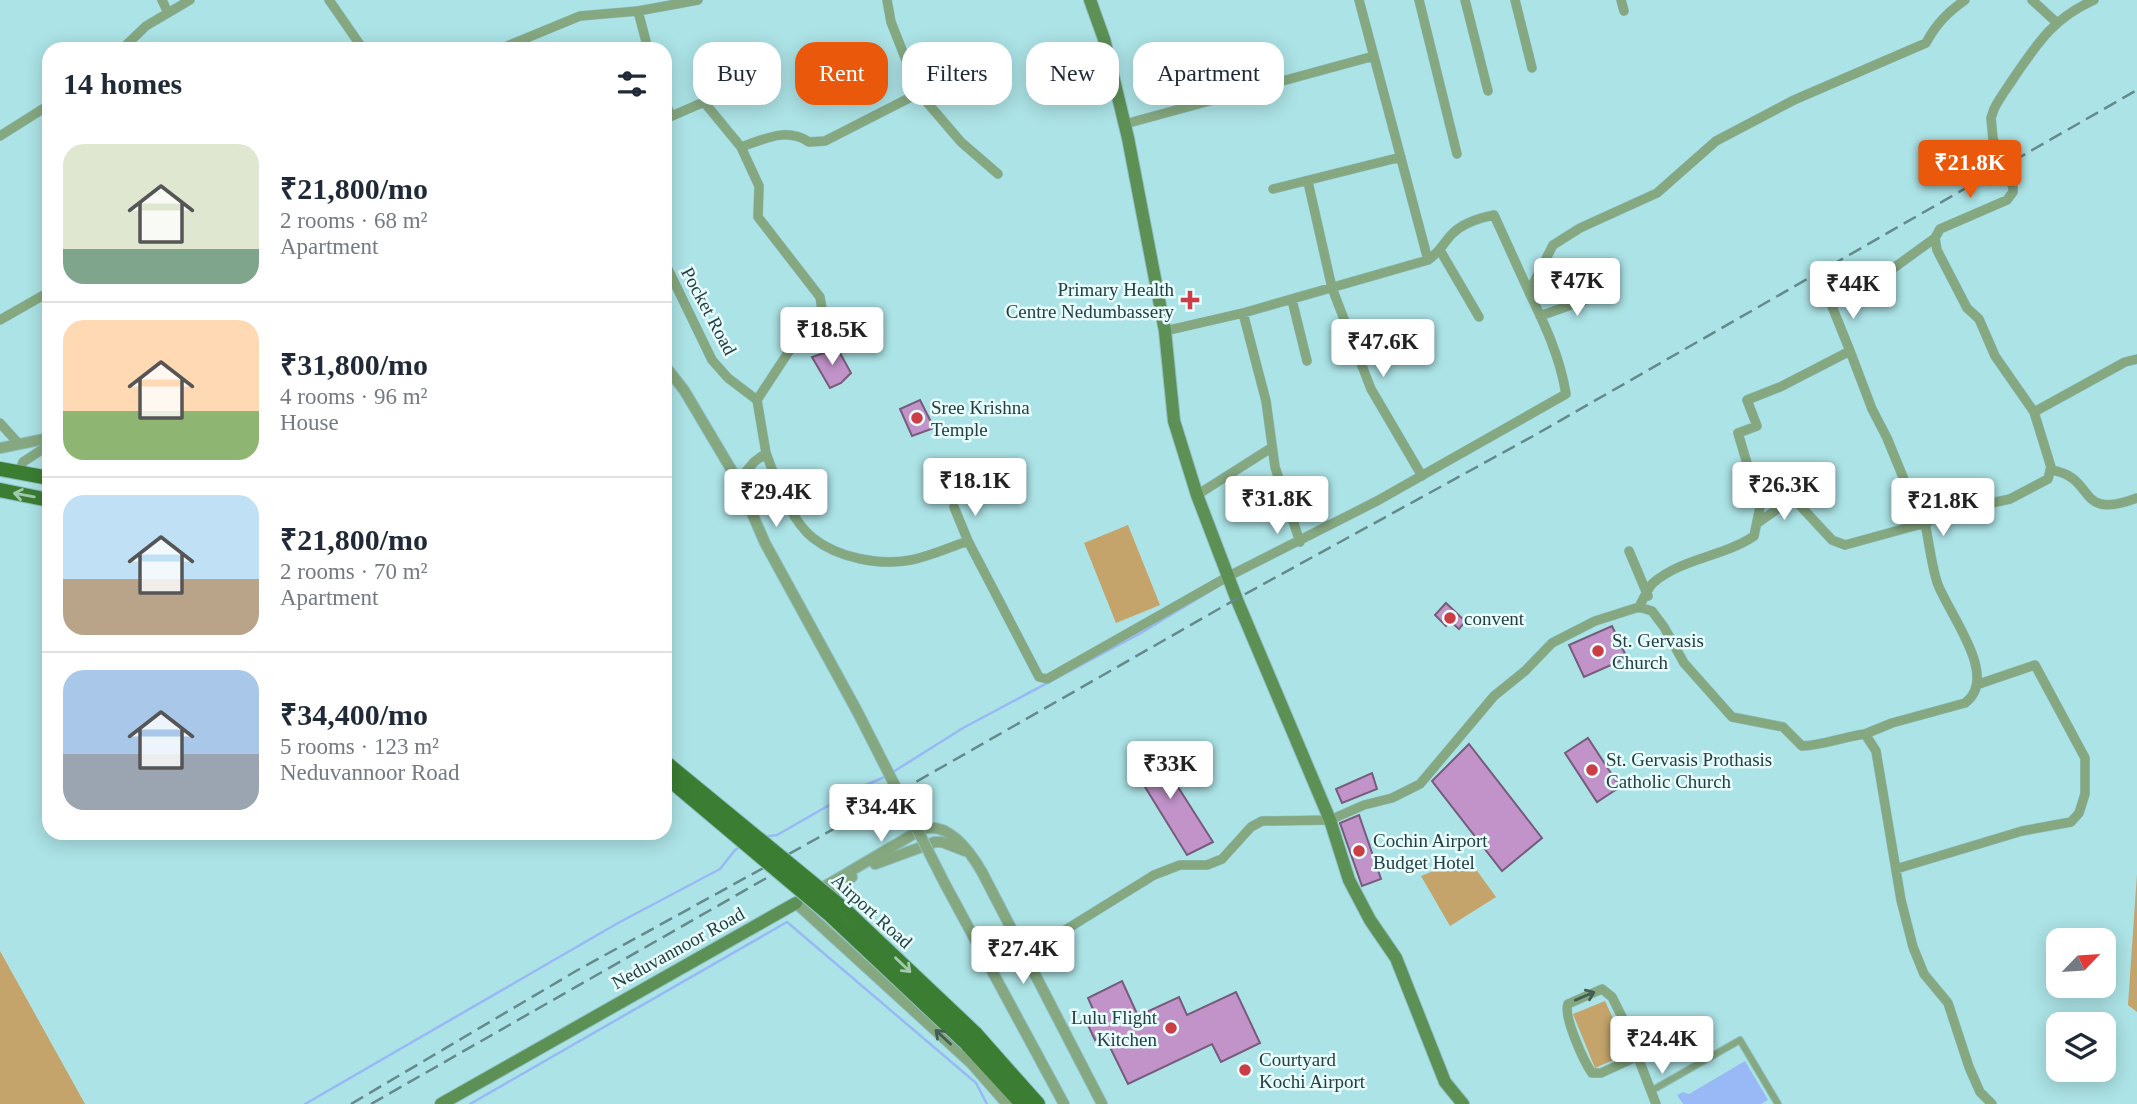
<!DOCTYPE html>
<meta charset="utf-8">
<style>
body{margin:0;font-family:Georgia,serif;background:#f6f6f7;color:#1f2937;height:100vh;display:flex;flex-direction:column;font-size:26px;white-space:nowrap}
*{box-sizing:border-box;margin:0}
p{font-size:23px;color:#747a83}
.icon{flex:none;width:38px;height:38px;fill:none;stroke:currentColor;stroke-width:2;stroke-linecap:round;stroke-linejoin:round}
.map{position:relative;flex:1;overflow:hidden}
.side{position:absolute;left:42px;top:42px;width:630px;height:798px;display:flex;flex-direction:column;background:#fff;border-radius:21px;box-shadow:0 4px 18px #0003}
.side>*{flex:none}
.banner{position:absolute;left:693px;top:42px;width:665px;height:63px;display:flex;gap:14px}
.needle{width:46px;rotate:65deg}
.controls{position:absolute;left:2046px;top:928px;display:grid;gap:14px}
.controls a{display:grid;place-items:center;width:70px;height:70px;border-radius:14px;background:#fff;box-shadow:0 4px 18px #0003;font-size:35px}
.price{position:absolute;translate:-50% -60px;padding:0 16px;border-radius:7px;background:#fff;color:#222;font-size:23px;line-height:46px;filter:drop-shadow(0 2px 4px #0008)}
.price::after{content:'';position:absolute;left:50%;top:42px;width:21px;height:16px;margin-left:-10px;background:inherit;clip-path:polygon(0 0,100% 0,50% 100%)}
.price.active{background:#ea580c;color:#fff}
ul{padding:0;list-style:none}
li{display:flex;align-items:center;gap:21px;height:175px;padding:0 21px}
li+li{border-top:2px solid #e0e1e3}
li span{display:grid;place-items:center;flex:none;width:196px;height:140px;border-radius:21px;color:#555}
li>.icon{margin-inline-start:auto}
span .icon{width:84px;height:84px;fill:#fffc;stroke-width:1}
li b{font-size:30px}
h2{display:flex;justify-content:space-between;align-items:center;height:84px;padding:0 21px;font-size:30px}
.tag{padding:0 24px;border-radius:21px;background:#fff;box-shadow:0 4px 18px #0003;font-size:24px;line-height:63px}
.tag.active{background:#ea580c;color:#fff}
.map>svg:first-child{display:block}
.green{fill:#c4a46a}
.water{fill:#98b9f5}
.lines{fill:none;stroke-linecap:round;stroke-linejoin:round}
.stream{stroke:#98b9f5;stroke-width:2.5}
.building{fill:#c193c9;stroke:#765c7a;stroke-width:2}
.pedestrian-casing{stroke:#8fbfc1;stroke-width:8}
.minor-casing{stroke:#8fbfc1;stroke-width:10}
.tertiary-casing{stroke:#8fbfc1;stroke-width:12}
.secondary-casing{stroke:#8fbfc1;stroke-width:14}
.primary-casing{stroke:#8fbfc1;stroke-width:16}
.pedestrian{stroke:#85a880;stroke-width:6}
.minor{stroke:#85a880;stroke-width:9}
.tertiary{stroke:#85a880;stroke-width:10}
.secondary{stroke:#5c9055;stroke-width:12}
.primary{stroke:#3b7e33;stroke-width:14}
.rail{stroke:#658a8c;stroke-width:2.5;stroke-dasharray:14 7;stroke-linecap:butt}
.tertiary-bridge-casing{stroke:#8fbfc1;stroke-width:12;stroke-linecap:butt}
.primary-bridge-casing{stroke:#8fbfc1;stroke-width:16;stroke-linecap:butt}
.tertiary-bridge{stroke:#85a880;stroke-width:10}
.primary-bridge{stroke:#3b7e33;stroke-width:14}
.oneway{stroke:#a2caad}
.oneway2{stroke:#435e52}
.poi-dot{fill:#cd3d46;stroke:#e7fdfe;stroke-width:2.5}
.labels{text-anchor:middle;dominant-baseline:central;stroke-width:5;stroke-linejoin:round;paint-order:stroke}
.poi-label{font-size:19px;fill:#273e3f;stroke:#e7fdfe;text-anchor:start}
.street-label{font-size:19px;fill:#273e3f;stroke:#e7fdfe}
</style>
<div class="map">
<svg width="2137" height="1104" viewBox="0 0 2137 1104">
<rect width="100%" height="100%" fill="#ace3e6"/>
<path class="green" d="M1128 525 1160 605 1116 623 1084 543Z
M1467 857 1496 897 1450 926 1421 876Z
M2137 874V1012L2128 1005Z
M0 951 85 1104H0Z
M1605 1001 1629 1053 1595 1068 1573 1014Z"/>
<path class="water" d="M1745 1061 1768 1100 1761 1104H1683L1677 1095 1683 1092 1689 1094Z"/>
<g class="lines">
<path class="stream" d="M893 772 963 728 1141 633 1212 590
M762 837 777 835 861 787 887 776
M305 1104 618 923 720 869 735 850 740 847
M470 1104 787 922 976 1083 987 1104"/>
</g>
<path class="building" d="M835 344 851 373 841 383 830 388 812 357 824 353Z
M920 400 934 428 912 436 900 409Z
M1446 603 1465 621 1459 629 1450 621 1446 626 1435 615Z
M1612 626 1627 658 1584 677 1569 645Z
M1588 738 1620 787 1597 802 1565 753Z
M1150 743 1213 842 1187 855 1129 761Z
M1469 744 1542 838 1502 871 1432 781Z
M1372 773 1377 789 1342 803 1336 789Z
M1359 815 1381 879 1362 886 1340 823Z
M1122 981 1138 1016 1179 997 1187 1015 1236 992 1260 1043 1221 1062 1212 1044 1128 1084 1104 1035 1095 1040 1086 1021 1096 1016 1088 998Z"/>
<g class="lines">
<defs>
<path id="pedestrian" d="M1651 1091 1740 1040 1778 1104"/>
<path id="minor" d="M162 0 168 13
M329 0 363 49
M1359 0 1428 260
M1419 0 1457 154
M1465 0 1488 91
M1515 0 1532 68
M1621 0 1624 11
M2032 0 2056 22
M638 11 648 49
M122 49 146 26 190 0
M500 49 580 16 638 11 698 0
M919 93 961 142 998 174
M665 102 671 116
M665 119 704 102 741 147
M1125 124 1374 56
M0 136 49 105
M1308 182 1332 288 1371 389 1422 476
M1273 189 1401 157
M1441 252 1479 317
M665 263 712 360 728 378 757 400
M1292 300 1307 361
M1243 313 1266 401 1275 467 1300 542
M1540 316 1605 293
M0 320 49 292
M1165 331 1243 313 1428 260C1440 252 1442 245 1451 235 1462 223 1479 218 1494 215L1529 292 1553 245 1580 228 1657 193 1716 141 1794 100 1926 43C1936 24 1948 12 1965 0
M1850 351 1829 299 1833 294 1895 267 1935 238
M2034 412 1995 356 1979 319 1967 308 1937 250 1935 238 1940 229 2007 200 2013 192V187L1993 139 1991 118 1994 109C2000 97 2008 87 2015 76 2039 41 2054 18 2094 0
M0 423 19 444
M766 453C775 478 791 521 813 538 838 558 880 566 911 560 931 556 950 547 968 541
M2050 470C2098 476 2074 522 2137 498
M22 473 20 470 23 462 49 445
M738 481 754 462 766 453 757 400 797 339 823 315 820 297 758 217 759 186 741 147C765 139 786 127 809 142L825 141 919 93 891 22 887 0
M1197 495 1271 448
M954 507 968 541 1039 677 1047 679 1229 576 1377 501 1566 394C1560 357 1545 325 1529 292
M1629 551 1648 596
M1639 607C1643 600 1647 589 1653 583 1682 558 1723 557 1754 536L1760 507 1738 433 1757 426 1747 400 1780 387 1850 351 1872 409 1887 438 1914 504 1925 523 1845 545 1832 540 1793 498 1759 522
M1865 734 1892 723 1965 703C2001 677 1947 612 1937 582 1931 563 1929 542 1925 523L1950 512 2010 499 2048 479 2051 467 2034 412 2125 362 2137 359
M1896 869 2022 831 2071 822 2079 813 2085 794V758L2035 665 1979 684
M1029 964 1062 932 1154 875 1180 865H1207L1222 859 1251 827 1262 821 1330 820 1364 805 1392 798 1420 784 1494 696 1525 671 1552 643 1595 621 1639 607 1652 611 1664 627 1684 663 1732 717 1783 727 1802 746C1824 745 1843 737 1865 734L1876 751 1901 900 1913 947 1924 974 1948 1003 1969 1067 1980 1092 1992 1104
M1636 1057 1601 1073H1592C1584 1062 1563 1016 1568 1004L1602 989 1612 997 1624 1021 1656 1104"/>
<path id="tertiary" d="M665 366 684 390 738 481 765 543 857 711
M0 448 49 438
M875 864 935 842H942L965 851
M945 884 1064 1104
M815 892 922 829C949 821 971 853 982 872L1102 1104
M801 900 796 903 971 1063 1007 1104
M824 901 852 877"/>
<path id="secondary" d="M1090 0 1104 39 1128 138 1165 331 1174 421 1197 495 1237 600 1330 820 1349 880 1370 920 1396 958 1445 1082 1463 1104
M441 1104 796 903"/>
<path id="primary" d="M0 469 49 478
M0 490 49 500
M975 1033 1038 1104
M967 1044 1022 1104"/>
</defs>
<use href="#pedestrian" class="pedestrian-casing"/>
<use href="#minor" class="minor-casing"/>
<use href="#tertiary" class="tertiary-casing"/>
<use href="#secondary" class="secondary-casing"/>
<use href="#primary" class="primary-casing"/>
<use href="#pedestrian" class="pedestrian"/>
<use href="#minor" class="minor"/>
<use href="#tertiary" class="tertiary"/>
<use href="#secondary" class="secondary"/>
<use href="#primary" class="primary"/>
<path class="rail" d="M351 1104 576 971 816 839 1238 598 1535 435 2137 90
M371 1104 777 872"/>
<defs>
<path id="tertiary-bridge" d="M857 711 945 884"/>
<path id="primary-bridge" d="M665 762 844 909 975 1033
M665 776 830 915 967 1044"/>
</defs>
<use href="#tertiary-bridge" class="tertiary-bridge-casing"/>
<use href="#primary-bridge" class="primary-bridge-casing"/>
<use href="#tertiary-bridge" class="tertiary-bridge"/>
<use href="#primary-bridge" class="primary-bridge"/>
</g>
<defs><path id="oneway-shaft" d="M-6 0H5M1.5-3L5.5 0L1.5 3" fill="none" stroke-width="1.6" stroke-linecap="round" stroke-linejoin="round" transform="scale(1.75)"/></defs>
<g class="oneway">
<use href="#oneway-shaft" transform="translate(24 495) rotate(-170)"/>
<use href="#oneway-shaft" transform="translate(903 965) rotate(44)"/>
</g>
<g class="oneway2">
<use href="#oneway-shaft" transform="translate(1585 996) rotate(-23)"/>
<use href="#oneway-shaft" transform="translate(943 1037) rotate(-137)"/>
</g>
<g class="poi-dot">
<path d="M1186.5 289.5h7v7h7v7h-7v7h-7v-7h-7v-7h7z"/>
<circle cx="917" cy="418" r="7"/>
<circle cx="1450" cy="618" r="7"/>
<circle cx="1598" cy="651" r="7"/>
<circle cx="1592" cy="770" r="7"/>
<circle cx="1359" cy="851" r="7"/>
<circle cx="1171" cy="1028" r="7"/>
<circle cx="1245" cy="1070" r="7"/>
</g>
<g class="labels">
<g class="poi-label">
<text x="1174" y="289" text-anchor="end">Primary Health<tspan x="1174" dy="22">Centre Nedumbassery</tspan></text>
<text x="931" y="407">Sree Krishna<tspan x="931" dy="22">Temple</tspan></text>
<text x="1464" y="618">convent</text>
<text x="1612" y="640">St. Gervasis<tspan x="1612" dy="22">Church</tspan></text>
<text x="1606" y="759">St. Gervasis Prothasis<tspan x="1606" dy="22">Catholic Church</tspan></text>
<text x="1373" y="840">Cochin Airport<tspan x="1373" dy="22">Budget Hotel</tspan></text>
<text x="1157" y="1017" text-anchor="end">Lulu Flight<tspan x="1157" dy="22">Kitchen</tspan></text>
<text x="1259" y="1059">Courtyard<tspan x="1259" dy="22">Kochi Airport</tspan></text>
</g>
<g class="street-label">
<text transform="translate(709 311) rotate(62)">Pocket Road</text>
<text transform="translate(872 911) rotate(42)">Airport Road</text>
<text transform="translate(678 948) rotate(-29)">Neduvannoor Road</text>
</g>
</g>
</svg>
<div class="controls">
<a><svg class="needle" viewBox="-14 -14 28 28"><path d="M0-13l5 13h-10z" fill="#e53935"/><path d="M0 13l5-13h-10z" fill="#747a83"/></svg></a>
<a><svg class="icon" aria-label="layers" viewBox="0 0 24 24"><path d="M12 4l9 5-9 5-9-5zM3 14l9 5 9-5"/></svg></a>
</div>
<b class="price active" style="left:1970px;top:200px">₹21.8K</b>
<b class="price" style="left:1577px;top:318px">₹47K</b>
<b class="price" style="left:1853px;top:321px">₹44K</b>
<b class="price" style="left:832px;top:367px">₹18.5K</b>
<b class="price" style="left:1383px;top:379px">₹47.6K</b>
<b class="price" style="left:975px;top:518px">₹18.1K</b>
<b class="price" style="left:1784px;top:522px">₹26.3K</b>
<b class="price" style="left:776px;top:529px">₹29.4K</b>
<b class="price" style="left:1277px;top:536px">₹31.8K</b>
<b class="price" style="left:1943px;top:538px">₹21.8K</b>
<b class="price" style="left:1170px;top:801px">₹33K</b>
<b class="price" style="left:881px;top:844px">₹34.4K</b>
<b class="price" style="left:1023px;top:986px">₹27.4K</b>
<b class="price" style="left:1662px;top:1076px">₹24.4K</b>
<div class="banner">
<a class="tag">Buy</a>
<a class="tag active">Rent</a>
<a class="tag">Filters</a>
<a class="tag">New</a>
<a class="tag">Apartment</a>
</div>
<section class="side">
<h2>14 homes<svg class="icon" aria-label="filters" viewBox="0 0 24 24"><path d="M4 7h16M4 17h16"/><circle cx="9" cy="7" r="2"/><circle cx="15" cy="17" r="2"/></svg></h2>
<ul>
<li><span style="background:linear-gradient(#dfe7d0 75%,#7fa58c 0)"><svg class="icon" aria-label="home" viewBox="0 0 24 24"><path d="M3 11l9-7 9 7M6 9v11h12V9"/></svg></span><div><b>₹21,800/mo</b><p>2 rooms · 68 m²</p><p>Apartment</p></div></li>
<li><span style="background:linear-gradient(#ffd9b3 65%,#8fb573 0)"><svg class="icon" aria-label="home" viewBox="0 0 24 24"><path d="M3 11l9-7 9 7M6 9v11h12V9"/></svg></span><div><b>₹31,800/mo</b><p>4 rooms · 96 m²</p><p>House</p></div></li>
<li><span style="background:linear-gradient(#bfe0f5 60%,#b9a48a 0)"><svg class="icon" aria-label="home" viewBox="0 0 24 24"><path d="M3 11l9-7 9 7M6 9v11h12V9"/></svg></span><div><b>₹21,800/mo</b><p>2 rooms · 70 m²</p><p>Apartment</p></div></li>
<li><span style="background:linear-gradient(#a9c7e8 60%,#9aa5b1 0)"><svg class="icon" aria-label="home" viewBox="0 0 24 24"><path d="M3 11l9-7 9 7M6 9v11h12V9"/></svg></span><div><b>₹34,400/mo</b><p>5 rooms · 123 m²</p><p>Neduvannoor Road</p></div></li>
</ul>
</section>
</div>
